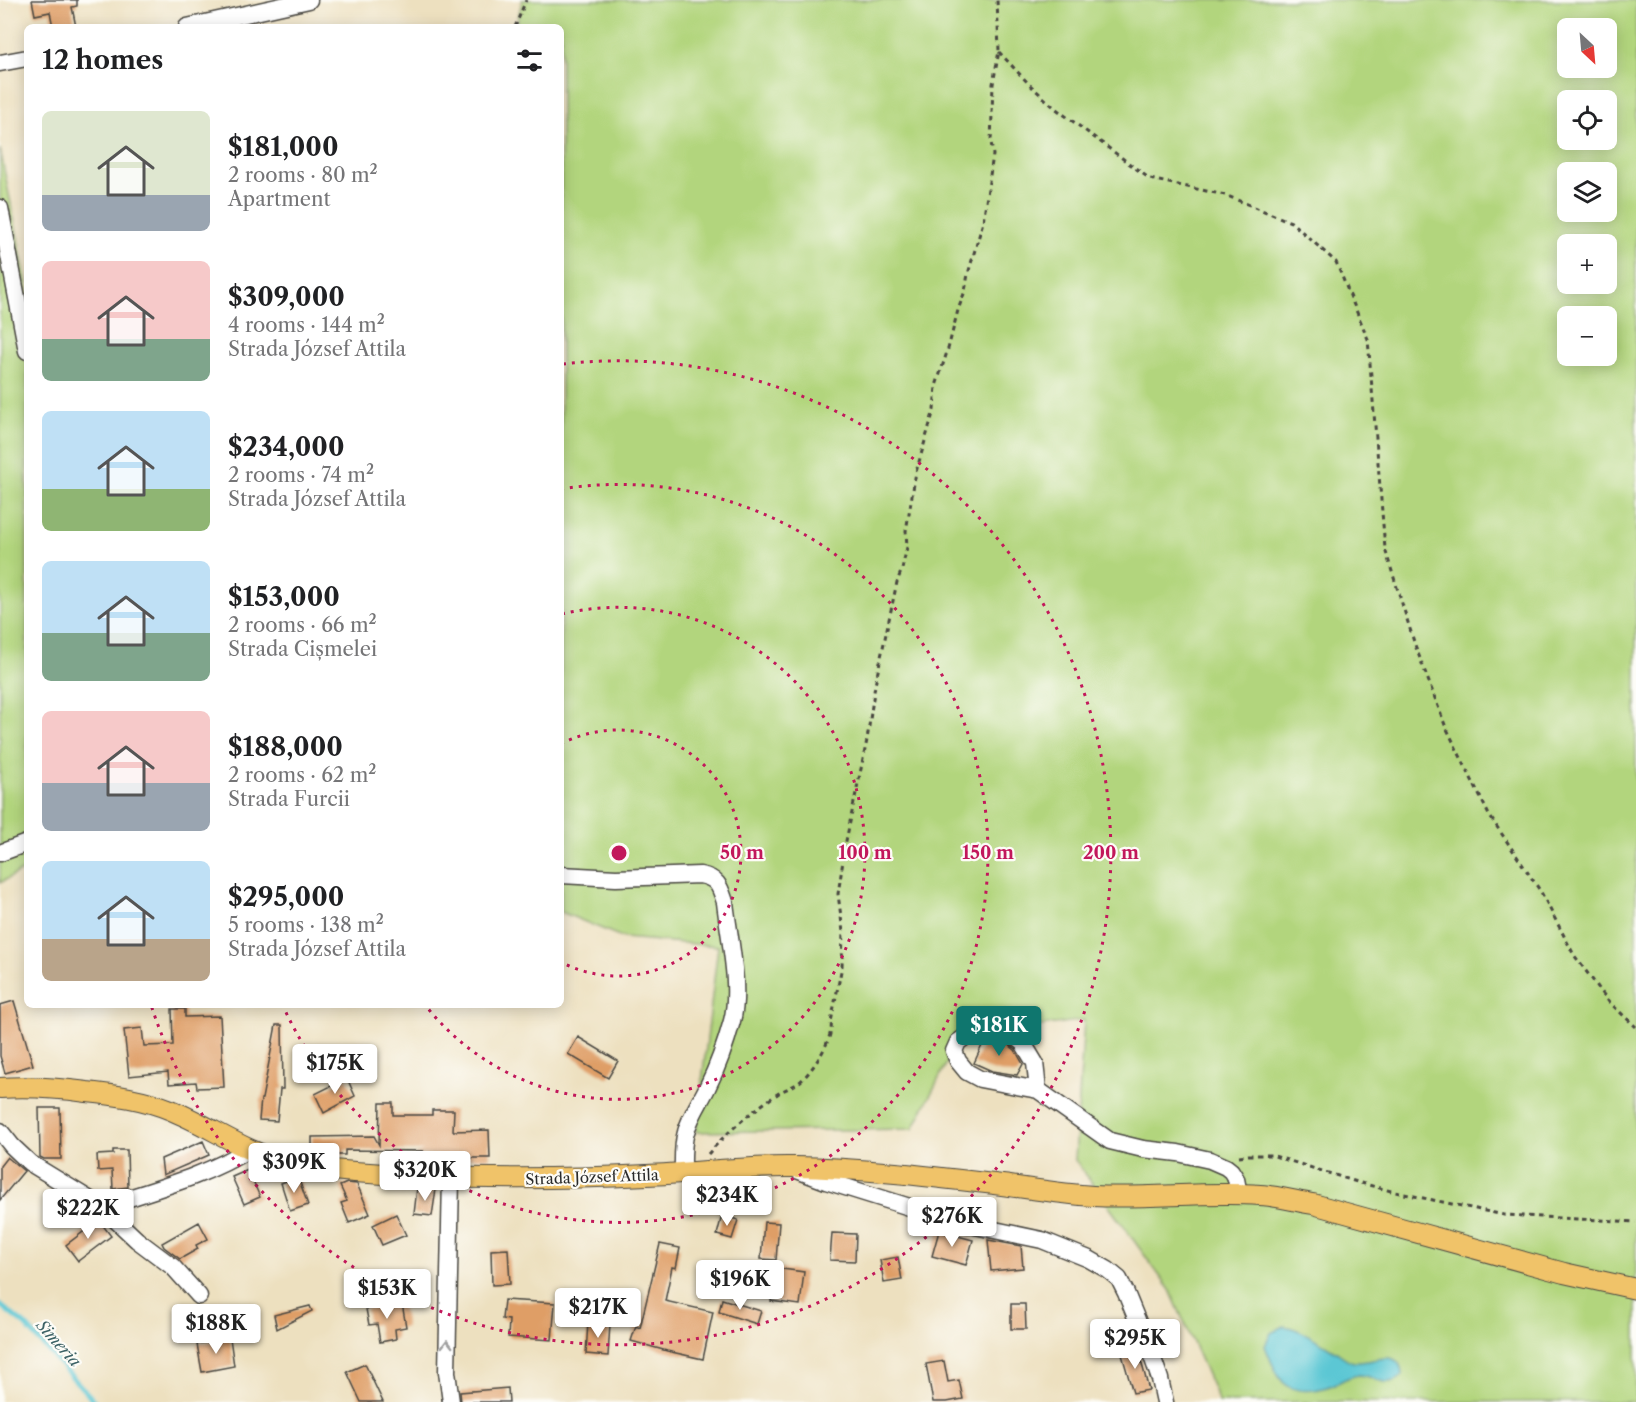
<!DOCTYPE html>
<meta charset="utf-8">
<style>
body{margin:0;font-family:"Libre Caslon Text",serif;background:#f6f6f6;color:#202124;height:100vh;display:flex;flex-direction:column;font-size:22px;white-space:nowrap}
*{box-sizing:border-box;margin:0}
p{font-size:20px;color:#757577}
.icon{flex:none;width:33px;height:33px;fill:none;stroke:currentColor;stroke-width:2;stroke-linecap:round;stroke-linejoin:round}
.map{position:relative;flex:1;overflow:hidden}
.details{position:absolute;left:24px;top:24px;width:540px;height:984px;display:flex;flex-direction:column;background:#fff;border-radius:9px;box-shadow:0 3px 15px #0003}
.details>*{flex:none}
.needle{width:39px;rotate:154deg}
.tools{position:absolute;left:1557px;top:18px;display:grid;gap:12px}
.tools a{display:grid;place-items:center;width:60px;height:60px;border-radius:9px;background:#fff;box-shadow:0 3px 15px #0003;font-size:30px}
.price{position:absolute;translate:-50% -51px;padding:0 14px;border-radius:6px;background:#fff;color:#222;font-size:20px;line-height:39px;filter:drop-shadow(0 2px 3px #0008)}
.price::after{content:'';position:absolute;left:50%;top:36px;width:18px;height:14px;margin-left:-9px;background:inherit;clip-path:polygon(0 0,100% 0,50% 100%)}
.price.selected{background:#0f766e;color:#fff}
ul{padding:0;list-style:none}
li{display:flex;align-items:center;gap:18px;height:150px;padding:0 18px}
li span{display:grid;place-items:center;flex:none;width:168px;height:120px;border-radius:9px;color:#555}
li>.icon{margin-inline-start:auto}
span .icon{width:72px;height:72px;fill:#fffc;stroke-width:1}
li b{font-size:26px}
h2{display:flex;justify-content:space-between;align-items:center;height:72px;padding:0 18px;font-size:26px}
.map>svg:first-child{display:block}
.green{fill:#b2d57d;stroke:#6e8054;stroke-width:1.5;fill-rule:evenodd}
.water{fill:#5bc7d4;stroke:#437980;stroke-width:1.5}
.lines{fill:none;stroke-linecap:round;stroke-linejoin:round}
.stream{stroke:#5bc7d4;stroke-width:5}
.building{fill:#df9e66}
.minor-casing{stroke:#484641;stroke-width:19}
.major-casing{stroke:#484641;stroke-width:22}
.path{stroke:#484641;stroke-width:3;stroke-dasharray:4.5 4.5;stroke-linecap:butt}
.minor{stroke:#fff;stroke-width:16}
.major{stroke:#f0c369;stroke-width:20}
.oneway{stroke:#a0a0a0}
.ring{fill:none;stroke:#c2185b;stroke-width:3;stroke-dasharray:3 6}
.labels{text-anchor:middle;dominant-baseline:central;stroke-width:4.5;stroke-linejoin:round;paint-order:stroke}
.street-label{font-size:15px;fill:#2b2b2b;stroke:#fdfcf7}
.water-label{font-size:16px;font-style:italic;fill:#3c6266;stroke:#fdfcf7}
.centre{fill:#c2185b;stroke:#fdfcf7;stroke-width:3}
.ring-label{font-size:18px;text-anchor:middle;font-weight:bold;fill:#c2185b;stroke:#fdfcf7;stroke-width:4.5;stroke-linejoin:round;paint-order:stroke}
</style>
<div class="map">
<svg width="1636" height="1402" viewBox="0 0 1636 1402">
<rect width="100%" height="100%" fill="#fdfcf7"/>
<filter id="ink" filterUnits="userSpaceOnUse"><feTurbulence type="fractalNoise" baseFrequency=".0167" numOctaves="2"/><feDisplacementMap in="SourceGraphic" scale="12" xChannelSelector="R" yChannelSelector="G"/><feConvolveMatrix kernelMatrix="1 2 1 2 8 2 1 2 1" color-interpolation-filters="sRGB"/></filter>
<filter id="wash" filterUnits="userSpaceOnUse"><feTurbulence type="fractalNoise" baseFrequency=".008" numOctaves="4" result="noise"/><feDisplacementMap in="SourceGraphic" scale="24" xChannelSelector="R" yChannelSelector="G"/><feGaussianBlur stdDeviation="1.35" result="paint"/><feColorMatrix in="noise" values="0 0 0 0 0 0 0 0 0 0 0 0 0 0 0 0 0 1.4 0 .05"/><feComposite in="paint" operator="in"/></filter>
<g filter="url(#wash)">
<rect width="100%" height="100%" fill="#ede0bf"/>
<path class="green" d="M522 0H1636V1402H1219L1170 1290 1075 1160 1084 1020 960 1037 913 1129 696 1132 718 946 624 938 561 912V27H516ZM1568 28H1606V68H1568ZM1568 100H1606V140H1568ZM1568 172H1606V212H1568ZM1568 244H1606V284H1568ZM1568 316H1606V356H1568Z
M0 149 27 284V868L0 883Z"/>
<path class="water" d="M1284 1326C1304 1330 1321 1343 1338 1353 1342 1356 1349 1361 1354 1362 1372 1365 1401 1344 1402 1376 1385 1390 1377 1376 1359 1375 1351 1375 1340 1382 1333 1385 1319 1390 1297 1395 1284 1383 1275 1374 1270 1358 1265 1346L1271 1333Z"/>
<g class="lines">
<path class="stream" d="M0 1305 25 1325 95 1402"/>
</g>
<g id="blocks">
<path class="building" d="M32 0H77V6L72 7 76 27H53L50 12 35 15Z
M14 1001 33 1065 5 1073 0 1056V1005Z
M172 1009H185V1017L220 1016 224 1087 197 1088 196 1082 169 1084 168 1072 129 1076 124 1030 142 1028 144 1046 173 1045Z
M276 1025H282L283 1089H280L277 1121 259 1120 261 1099H262Z
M578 1037 618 1061 608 1078 568 1054Z
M988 1038 1005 1042 1015 1050 1023 1064 1017 1075 992 1071 974 1063 985 1039Z
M347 1078 355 1096 324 1113 315 1094Z
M380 1103H393V1115H432V1110H454L453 1131 489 1130 490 1158H460V1156L414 1155 424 1151 345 1150V1155H312V1137L374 1136 379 1145Z
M39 1108H60L61 1159H44L40 1157Z
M203 1141 209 1155 163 1175 161 1159Z
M113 1150H127L128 1187 113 1189 112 1170 98 1171 97 1155 113 1154Z
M7 1157 24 1171 0 1200V1166Z
M248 1170 260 1197 244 1204 232 1177Z
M298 1177 308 1205 290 1211 281 1183Z
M347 1183 357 1184 370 1214 349 1223 341 1203 347 1201 340 1186Z
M417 1188 436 1189 432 1216 414 1214Z
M396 1214 406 1235 382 1245 373 1225Z
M722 1215 738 1220 732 1239 717 1235Z
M99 1220 111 1236 78 1261 66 1245Z
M199 1222 208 1239 196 1245 198 1249 180 1259 164 1247 162 1243Z
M764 1222 779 1223 776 1260 761 1259Z
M939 1231 973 1240 966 1265 932 1256Z
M832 1233 856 1234 855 1261 830 1260Z
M988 1240 1021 1246 1023 1268 991 1271Z
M660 1244 680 1248 676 1268 672 1267 665 1301 713 1312 703 1359 667 1351 631 1341 636 1326 640 1328Z
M508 1249 510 1284 492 1285 491 1250Z
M898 1257 902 1280 884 1283 880 1260Z
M775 1268 804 1272 800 1305 771 1301Z
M722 1299 761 1311 757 1324 719 1312Z
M504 1300 555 1303 552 1340 508 1337 509 1320 502 1319Z
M402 1303 406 1327 395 1329 396 1339 380 1342 377 1324 369 1325 366 1309Z
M1011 1304H1025L1026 1329H1011Z
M310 1306 312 1311 277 1329 274 1315Z
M588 1322 610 1324 608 1356 586 1354Z
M230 1338 234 1366 202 1372 197 1344Z
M1137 1346 1149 1390 1133 1393 1121 1351Z
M944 1361 948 1382 959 1380 963 1399 947 1402H933L926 1364Z
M365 1364 383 1402H361L347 1372Z
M508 1388 509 1402H461L460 1392Z"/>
</g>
</g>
<g filter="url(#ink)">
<use href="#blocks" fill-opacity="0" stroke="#484641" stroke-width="1.5"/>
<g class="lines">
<defs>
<path id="minor" d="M187 27 309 0
M0 63 27 58
M0 208 27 351
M0 853 27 843
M561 875 616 878 700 875C718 878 720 887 725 902 729 938 741 987 732 1021 726 1043 718 1066 708 1086 701 1101 690 1116 686 1132 682 1145 683 1160 683 1173
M1038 1090 1035 1063 1023 1043 1008 1031 987 1027 971 1033 958 1042 954 1051 958 1061 967 1072 980 1079 1038 1090 1110 1141 1143 1149 1178 1153 1210 1160 1226 1167 1231 1171 1236 1179 1239 1194
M0 1131 12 1146 30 1163 102 1207 137 1240 173 1267 199 1296
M797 1170 826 1181 961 1223 1042 1240 1089 1259 1108 1270 1119 1279 1126 1293 1153 1359 1160 1379 1165 1402
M102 1207C151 1190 205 1177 249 1149
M451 1402 447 1372 451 1178"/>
<path id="major" d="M0 1088C29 1086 57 1088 87 1092 116 1095 144 1099 171 1110 198 1121 223 1137 249 1149 275 1161 304 1168 333 1170 437 1180 542 1180 647 1175 696 1173 745 1166 794 1167 861 1168 927 1176 994 1184 1027 1188 1060 1194 1093 1196 1149 1199 1205 1191 1260 1195 1278 1196 1295 1201 1313 1204L1564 1273 1636 1289"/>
</defs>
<use href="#minor" class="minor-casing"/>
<use href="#major" class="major-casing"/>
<path class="path" d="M515 27 526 0
M999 52 1029 84 1055 108 1150 179 1225 195 1291 222 1336 262 1368 339 1385 549 1415 645 1445 725 1489 815 1541 892 1574 955 1609 1002 1636 1027
M708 1154C728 1131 753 1110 779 1093 787 1088 796 1086 803 1079 814 1068 834 1038 831 1022L842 966 843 932 838 894 846 841 867 740 875 685 897 582 902 569 907 547 906 531 916 472 934 410 936 386 948 349 958 310 965 291 968 274 983 222 993 155 991 142 993 84 999 51 997 0
M1239 1156 1249 1155H1271L1357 1182 1395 1192 1504 1215 1636 1222"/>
<use href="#minor" class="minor"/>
<use href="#major" class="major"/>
</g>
<defs><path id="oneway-chevron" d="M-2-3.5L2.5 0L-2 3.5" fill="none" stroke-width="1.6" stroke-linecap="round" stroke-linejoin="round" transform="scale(1.5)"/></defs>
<use class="oneway" href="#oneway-chevron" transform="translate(447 1344) rotate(-90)"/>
</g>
<g class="ring">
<path d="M561 744A123 123 0 1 1 561 962"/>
<path d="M562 614A246 246 0 1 1 426 1006"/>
<path d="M561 489A369 369 0 1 1 283 1006"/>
<path d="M563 364A492 492 0 1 1 151 1005"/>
</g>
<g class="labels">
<g class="street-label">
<text transform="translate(592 1177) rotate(-2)">Strada József Attila</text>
</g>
<g class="water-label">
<text transform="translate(59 1343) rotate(48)">Simeria</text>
</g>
</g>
<circle cx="619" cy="853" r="9" class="centre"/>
<g class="ring-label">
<text x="742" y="859">50 m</text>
<text x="865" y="859">100 m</text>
<text x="988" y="859">150 m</text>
<text x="1111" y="859">200 m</text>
</g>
</svg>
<div class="tools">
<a><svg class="needle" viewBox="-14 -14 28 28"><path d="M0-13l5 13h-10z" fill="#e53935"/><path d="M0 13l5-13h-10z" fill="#757577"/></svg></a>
<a><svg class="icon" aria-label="locate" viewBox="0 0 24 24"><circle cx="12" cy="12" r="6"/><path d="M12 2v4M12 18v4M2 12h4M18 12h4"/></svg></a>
<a><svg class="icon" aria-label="layers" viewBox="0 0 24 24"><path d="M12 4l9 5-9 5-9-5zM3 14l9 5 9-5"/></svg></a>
<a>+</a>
<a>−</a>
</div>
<b class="price selected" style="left:999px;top:1057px">$181K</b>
<b class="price" style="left:335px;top:1095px">$175K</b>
<b class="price" style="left:294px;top:1194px">$309K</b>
<b class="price" style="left:425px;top:1202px">$320K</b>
<b class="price" style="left:727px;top:1227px">$234K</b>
<b class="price" style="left:88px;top:1240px">$222K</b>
<b class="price" style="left:952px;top:1248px">$276K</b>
<b class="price" style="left:740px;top:1311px">$196K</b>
<b class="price" style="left:387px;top:1320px">$153K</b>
<b class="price" style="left:598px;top:1339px">$217K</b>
<b class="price" style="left:216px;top:1355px">$188K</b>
<b class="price" style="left:1135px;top:1370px">$295K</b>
<section class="details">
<h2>12 homes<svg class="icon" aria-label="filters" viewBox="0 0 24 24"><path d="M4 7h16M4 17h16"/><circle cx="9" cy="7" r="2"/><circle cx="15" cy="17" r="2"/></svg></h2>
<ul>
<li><span style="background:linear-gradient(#dfe7d0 70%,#9aa5b1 0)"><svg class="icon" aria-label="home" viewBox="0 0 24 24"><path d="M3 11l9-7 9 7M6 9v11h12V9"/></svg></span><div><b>$181,000</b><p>2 rooms · 80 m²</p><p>Apartment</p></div></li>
<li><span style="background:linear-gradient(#f6c9c9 65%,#7fa58c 0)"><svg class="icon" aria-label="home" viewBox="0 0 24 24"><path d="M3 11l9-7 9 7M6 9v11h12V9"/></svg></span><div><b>$309,000</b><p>4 rooms · 144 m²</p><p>Strada József Attila</p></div></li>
<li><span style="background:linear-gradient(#bfe0f5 65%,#8fb573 0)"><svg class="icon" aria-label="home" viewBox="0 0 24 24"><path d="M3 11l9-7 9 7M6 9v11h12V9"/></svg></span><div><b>$234,000</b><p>2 rooms · 74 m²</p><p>Strada József Attila</p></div></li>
<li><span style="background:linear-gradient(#bfe0f5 60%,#7fa58c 0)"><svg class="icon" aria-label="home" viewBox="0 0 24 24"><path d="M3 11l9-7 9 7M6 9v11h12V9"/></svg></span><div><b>$153,000</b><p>2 rooms · 66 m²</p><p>Strada Cișmelei</p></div></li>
<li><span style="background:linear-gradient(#f6c9c9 60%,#9aa5b1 0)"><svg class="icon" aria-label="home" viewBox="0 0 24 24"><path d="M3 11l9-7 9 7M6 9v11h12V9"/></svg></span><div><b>$188,000</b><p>2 rooms · 62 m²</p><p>Strada Furcii</p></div></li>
<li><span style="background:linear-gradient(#bfe0f5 65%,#b9a48a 0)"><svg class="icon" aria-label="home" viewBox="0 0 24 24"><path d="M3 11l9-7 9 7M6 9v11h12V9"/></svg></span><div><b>$295,000</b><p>5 rooms · 138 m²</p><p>Strada József Attila</p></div></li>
</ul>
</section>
</div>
